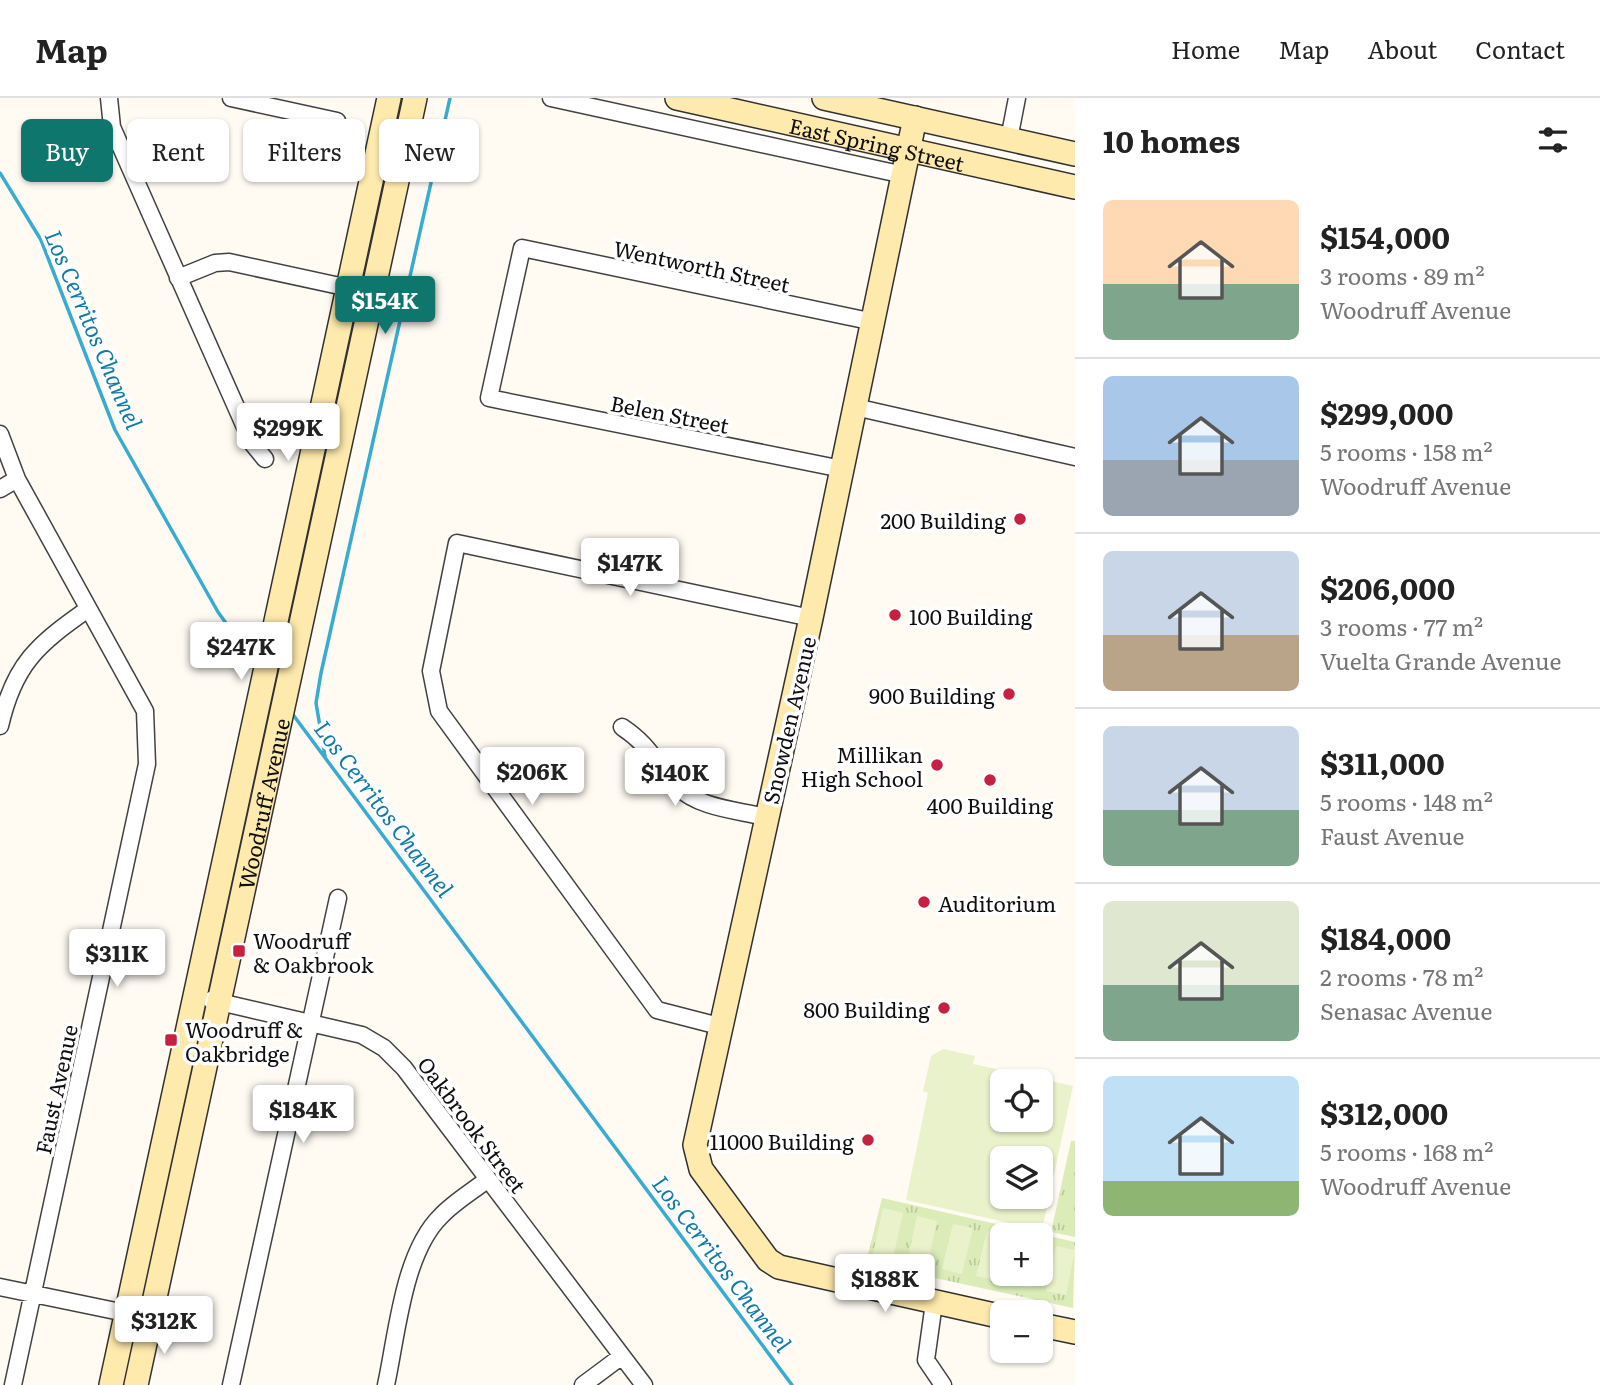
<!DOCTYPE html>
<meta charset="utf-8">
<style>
body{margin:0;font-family:Literata,serif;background:#f2f2f2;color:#222;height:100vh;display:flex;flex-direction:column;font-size:26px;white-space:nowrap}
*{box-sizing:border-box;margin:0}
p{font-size:23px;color:#767676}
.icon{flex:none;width:38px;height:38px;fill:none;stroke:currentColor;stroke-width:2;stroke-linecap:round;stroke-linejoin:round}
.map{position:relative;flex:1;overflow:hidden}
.panel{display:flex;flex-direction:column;background:#fff;width:525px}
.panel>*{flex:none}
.hud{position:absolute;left:21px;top:21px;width:665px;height:63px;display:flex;gap:14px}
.fabs{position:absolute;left:990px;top:971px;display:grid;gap:14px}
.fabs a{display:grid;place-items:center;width:63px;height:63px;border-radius:10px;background:#fff;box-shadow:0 2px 5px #0004;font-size:35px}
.price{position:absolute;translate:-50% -60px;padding:0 16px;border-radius:7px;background:#fff;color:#222;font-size:23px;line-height:46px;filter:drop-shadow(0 2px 4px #0008)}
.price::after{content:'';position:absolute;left:50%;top:42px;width:21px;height:16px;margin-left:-10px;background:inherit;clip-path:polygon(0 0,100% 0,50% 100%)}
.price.selected{background:#0f766e;color:#fff}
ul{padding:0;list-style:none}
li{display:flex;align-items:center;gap:21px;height:175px;padding:0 28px}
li+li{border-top:2px solid #e0e0e0}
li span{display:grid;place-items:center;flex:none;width:196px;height:140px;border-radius:10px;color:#555}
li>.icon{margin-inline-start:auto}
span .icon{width:84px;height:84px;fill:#fffc;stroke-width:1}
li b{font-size:30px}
h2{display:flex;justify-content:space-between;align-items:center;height:84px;padding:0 28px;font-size:30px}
.chip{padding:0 24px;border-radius:10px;background:#fff;box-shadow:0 2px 5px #0004;font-size:24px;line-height:63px}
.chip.selected{background:#0f766e;color:#fff}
header{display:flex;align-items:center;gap:42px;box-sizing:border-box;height:98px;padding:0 35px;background:#fff;border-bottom:2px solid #e0e0e0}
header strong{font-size:33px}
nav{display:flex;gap:38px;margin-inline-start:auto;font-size:24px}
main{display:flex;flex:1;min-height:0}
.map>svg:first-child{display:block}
.grass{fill:url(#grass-tufts);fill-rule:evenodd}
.pitch{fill:#eaf2cb;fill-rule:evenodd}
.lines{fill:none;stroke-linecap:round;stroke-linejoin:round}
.stream{stroke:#38abd2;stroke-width:3.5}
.street-casing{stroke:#424242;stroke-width:19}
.secondary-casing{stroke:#313131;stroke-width:26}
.street{stroke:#fff;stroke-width:16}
.secondary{stroke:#ffeaad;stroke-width:23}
.poi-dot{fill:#c62140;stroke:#fff;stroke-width:2.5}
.labels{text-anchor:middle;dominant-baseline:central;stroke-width:7;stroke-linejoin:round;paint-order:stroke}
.street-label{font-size:21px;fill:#0f0f0f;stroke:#fff}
.poi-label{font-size:21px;fill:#0f0f0f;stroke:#fff;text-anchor:end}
.water-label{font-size:23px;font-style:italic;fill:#137ba7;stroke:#fff}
</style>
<header>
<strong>Map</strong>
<nav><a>Home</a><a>Map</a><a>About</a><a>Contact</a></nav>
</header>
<main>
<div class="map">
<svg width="1075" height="1287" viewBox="0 0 1075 1287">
<defs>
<pattern id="grass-tufts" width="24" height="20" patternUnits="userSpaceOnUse" patternTransform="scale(1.75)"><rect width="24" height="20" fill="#dbecb9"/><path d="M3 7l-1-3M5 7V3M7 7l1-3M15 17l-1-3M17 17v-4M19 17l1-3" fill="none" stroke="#bbc99e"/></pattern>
</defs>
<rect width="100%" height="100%" fill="#fffaf2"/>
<path class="grass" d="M1071 1043H1075V1139L1051 1134Z
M882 1100 1075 1144 1073 1210 866 1165ZM1003 1138H1041V1176H1003Z"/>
<path class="pitch" d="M943 951 975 958 973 966 1073 988 1042 1132 906 1102 928 995 923 993 931 958ZM1003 984H1041V1022H1003ZM1003 1060H1041V1099H1003Z
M883 1110 903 1115 893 1160 873 1156Z
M917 1118 937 1123 927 1168 907 1164Z
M953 1126 973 1130 962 1176 942 1171Z
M987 1133 1007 1137 1003 1138 997 1182 976 1178Z
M1056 1148 1075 1152 1066 1197 1046 1193Z
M1013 1176H1035L1031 1190 1011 1186Z"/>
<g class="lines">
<path class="stream" d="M0 75 41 142 115 332 218 514 257 568
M291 614 792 1287
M325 658 316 605 321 575 450 0"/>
<defs>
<path id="street" d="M109 0 112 29 252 345 265 361
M231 0 337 23
M551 0 904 77
M1009 41 1017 0
M178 180 215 165 229 164 372 195
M855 309 1075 359
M0 336 17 381 145 613 147 666 13 1287
M842 371 489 300 522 150 874 224
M0 391 17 381
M0 628C14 566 38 546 88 511
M622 629C652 649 655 666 678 689 699 710 737 712 765 719
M211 902 362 937 384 950 404 970 644 1287
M719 928 657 912 439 613 431 573 457 445 811 520
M0 1189 135 1217
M934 1205 926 1262 943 1287
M231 1287 338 800
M386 1287C397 1237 403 1155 441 1118 454 1104 473 1093 488 1081
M583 1287 622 1258"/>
<g id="secondary">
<path id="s1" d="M677 0 1075 89"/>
<path d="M824 0 1075 56"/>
<path d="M915 20 811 520 695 1047 701 1071 768 1162 779 1169 1003 1219"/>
<path d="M1041 1227 1075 1234"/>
<path d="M111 1287 389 0"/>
<path id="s2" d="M136 1287 415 0"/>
</g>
</defs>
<use href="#street" class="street-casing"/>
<use href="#secondary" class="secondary-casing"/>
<use href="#street" class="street"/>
<use href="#secondary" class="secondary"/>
</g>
<g class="poi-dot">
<circle cx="1020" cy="421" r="7"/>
<circle cx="895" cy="517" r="7"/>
<circle cx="1009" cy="596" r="7"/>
<circle cx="937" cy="667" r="7"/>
<circle cx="990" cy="682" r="7"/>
<circle cx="924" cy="804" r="7"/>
<rect x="232" y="846" width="14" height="14" rx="3.5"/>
<circle cx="944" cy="910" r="7"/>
<rect x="164" y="935" width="14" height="14" rx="3.5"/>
<circle cx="868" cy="1042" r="7"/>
</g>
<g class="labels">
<g class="street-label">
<text stroke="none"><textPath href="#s1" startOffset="205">East Spring Street</textPath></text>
<text transform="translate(702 167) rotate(12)">Wentworth Street</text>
<text transform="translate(670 315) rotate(11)">Belen Street</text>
<text transform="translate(788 622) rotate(-77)">Snowden Avenue</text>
<text stroke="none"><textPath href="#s2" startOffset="595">Woodruff Avenue</textPath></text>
<text transform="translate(55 991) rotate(-78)">Faust Avenue</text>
<text transform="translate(473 1026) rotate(53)">Oakbrook Street</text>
</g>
<g class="poi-label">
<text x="1006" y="421">200 Building</text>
<text x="909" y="517" text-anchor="start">100 Building</text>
<text x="995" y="596">900 Building</text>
<text x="923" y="655">Millikan<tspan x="923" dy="24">High School</tspan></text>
<text x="990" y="706" text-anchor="middle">400 Building</text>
<text x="938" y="804" text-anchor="start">Auditorium</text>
<text x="253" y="841" text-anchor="start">Woodruff<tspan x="253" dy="24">&amp; Oakbrook</tspan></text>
<text x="930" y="910">800 Building</text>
<text x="185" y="930" text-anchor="start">Woodruff &amp;<tspan x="185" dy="24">Oakbridge</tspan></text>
<text x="854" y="1042">11000 Building</text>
</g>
<g class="water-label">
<text transform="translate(95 231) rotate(67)">Los Cerritos Channel</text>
<text transform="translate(385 710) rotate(53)">Los Cerritos Channel</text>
<text transform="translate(723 1165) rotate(53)">Los Cerritos Channel</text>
</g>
</g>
</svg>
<div class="fabs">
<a><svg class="icon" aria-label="locate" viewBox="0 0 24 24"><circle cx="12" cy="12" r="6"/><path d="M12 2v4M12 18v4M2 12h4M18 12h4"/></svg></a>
<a><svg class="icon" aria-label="layers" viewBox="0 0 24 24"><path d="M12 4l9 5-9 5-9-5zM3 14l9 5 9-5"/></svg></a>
<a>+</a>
<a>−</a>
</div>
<b class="price selected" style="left:385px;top:238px">$154K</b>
<b class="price" style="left:288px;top:365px">$299K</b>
<b class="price" style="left:630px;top:500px">$147K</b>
<b class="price" style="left:241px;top:584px">$247K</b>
<b class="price" style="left:532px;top:709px">$206K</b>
<b class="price" style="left:675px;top:710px">$140K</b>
<b class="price" style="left:117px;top:891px">$311K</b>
<b class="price" style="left:303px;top:1047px">$184K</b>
<b class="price" style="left:885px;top:1216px">$188K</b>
<b class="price" style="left:164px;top:1258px">$312K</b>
<div class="hud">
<a class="chip selected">Buy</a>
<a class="chip">Rent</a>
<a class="chip">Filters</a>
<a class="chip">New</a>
</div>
</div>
<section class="panel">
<h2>10 homes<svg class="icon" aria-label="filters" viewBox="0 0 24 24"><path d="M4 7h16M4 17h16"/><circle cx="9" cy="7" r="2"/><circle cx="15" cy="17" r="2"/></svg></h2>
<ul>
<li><span style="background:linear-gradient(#ffd9b3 60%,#7fa58c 0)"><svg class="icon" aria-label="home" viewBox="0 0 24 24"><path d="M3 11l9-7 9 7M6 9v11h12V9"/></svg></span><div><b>$154,000</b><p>3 rooms · 89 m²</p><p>Woodruff Avenue</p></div></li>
<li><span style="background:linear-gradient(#a9c7e8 60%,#9aa5b1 0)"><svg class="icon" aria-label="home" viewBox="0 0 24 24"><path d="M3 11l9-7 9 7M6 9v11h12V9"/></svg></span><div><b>$299,000</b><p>5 rooms · 158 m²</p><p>Woodruff Avenue</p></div></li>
<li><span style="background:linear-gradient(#c9d6e8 60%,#b9a48a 0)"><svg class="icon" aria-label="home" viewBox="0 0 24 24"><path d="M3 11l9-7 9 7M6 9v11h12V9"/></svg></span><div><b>$206,000</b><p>3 rooms · 77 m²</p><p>Vuelta Grande Avenue</p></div></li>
<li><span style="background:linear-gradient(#c9d6e8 60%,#7fa58c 0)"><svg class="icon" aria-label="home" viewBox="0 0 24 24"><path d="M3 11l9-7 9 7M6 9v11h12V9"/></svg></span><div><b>$311,000</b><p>5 rooms · 148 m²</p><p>Faust Avenue</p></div></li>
<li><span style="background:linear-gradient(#dfe7d0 60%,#7fa58c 0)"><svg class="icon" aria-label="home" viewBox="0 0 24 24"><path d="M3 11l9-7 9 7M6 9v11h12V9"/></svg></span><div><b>$184,000</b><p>2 rooms · 78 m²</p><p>Senasac Avenue</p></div></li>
<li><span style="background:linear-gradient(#bfe0f5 75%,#8fb573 0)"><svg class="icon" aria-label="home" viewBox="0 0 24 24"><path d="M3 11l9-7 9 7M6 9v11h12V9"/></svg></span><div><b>$312,000</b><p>5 rooms · 168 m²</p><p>Woodruff Avenue</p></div></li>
</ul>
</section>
</main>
